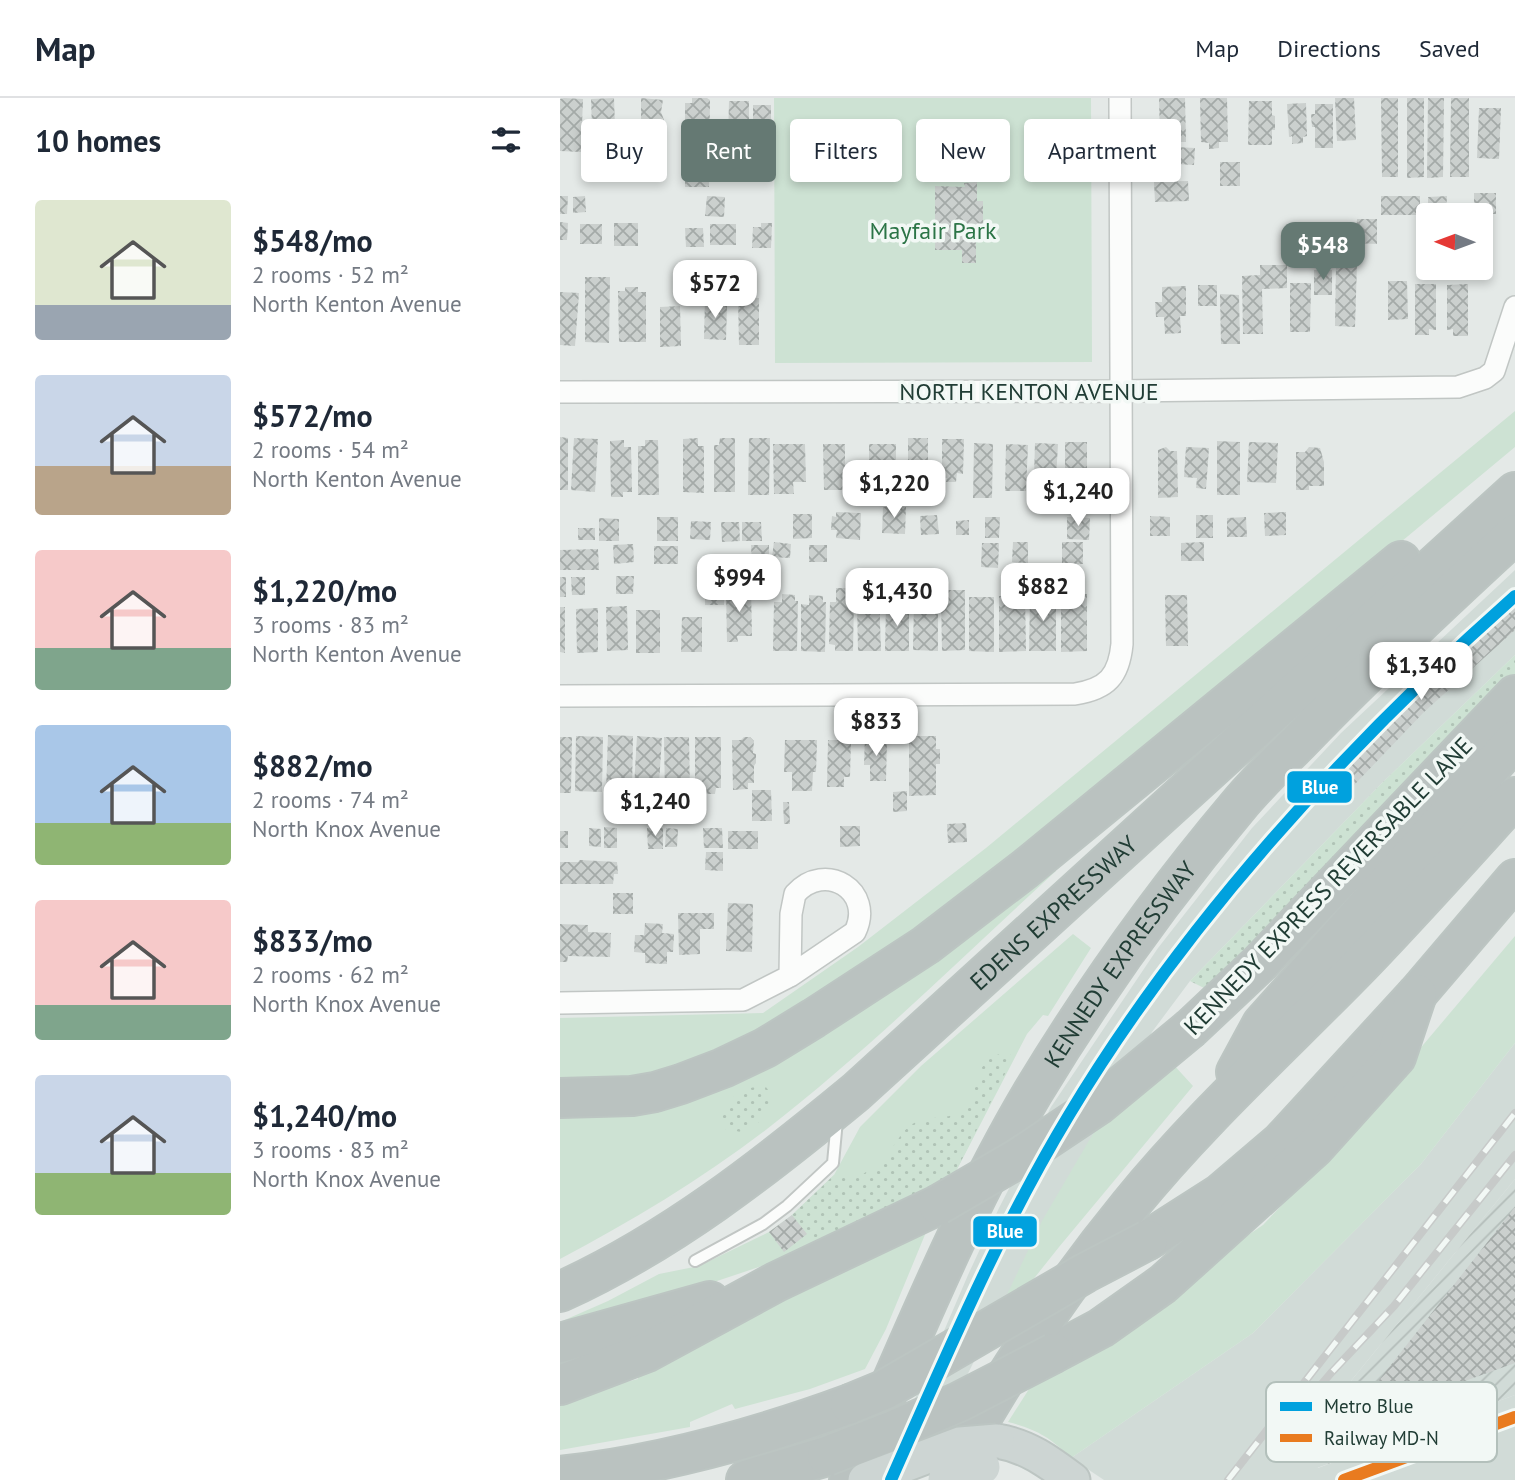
<!DOCTYPE html>
<meta charset="utf-8">
<style>
body{margin:0;font-family:"PT Sans",sans-serif;background:#f2f2f3;color:#1f2937;height:100vh;display:flex;flex-direction:column;font-size:26px;white-space:nowrap}
*{box-sizing:border-box;margin:0}
p{font-size:23px;color:#747a83}
.icon{flex:none;width:38px;height:38px;fill:none;stroke:currentColor;stroke-width:2;stroke-linecap:round;stroke-linejoin:round}
.map{position:relative;flex:1;overflow:hidden}
.sheet{display:flex;flex-direction:column;background:#fff;width:560px}
.sheet>*{flex:none}
.guide{position:absolute;left:21px;top:21px;width:665px;height:63px;display:flex;gap:14px}
.needle{width:46px;rotate:271deg}
.fabs{position:absolute;left:856px;top:105px;display:grid;gap:14px}
.fabs a{display:grid;place-items:center;width:77px;height:77px;border-radius:7px;background:#fff;box-shadow:0 4px 10px #0003;font-size:35px}
.price{position:absolute;translate:-50% -60px;padding:0 16px;border-radius:14px;background:#fff;color:#222;font-size:23px;line-height:46px;filter:drop-shadow(0 2px 4px #0008)}
.price::after{content:'';position:absolute;left:50%;top:42px;width:21px;height:16px;margin-left:-10px;background:inherit;clip-path:polygon(0 0,100% 0,50% 100%)}
.price.on{background:#657973;color:#fff}
ul{padding:0;list-style:none}
li{display:flex;align-items:center;gap:21px;height:175px;padding:0 35px}
li span{display:grid;place-items:center;flex:none;width:196px;height:140px;border-radius:7px;color:#555}
li>.icon{margin-inline-start:auto}
span .icon{width:84px;height:84px;fill:#fffc;stroke-width:1}
li b{font-size:30px}
h2{display:flex;justify-content:space-between;align-items:center;height:84px;padding:0 35px;font-size:30px}
.chip{padding:0 24px;border-radius:7px;background:#fff;box-shadow:0 4px 10px #0003;font-size:24px;line-height:63px}
.chip.on{background:#657973;color:#fff}
header{display:flex;align-items:center;gap:42px;box-sizing:border-box;height:98px;padding:0 35px;background:#fff;border-bottom:2px solid #e0e1e3}
header strong{font-size:33px}
nav{display:flex;gap:38px;margin-inline-start:auto;font-size:24px}
main{display:flex;flex:1;min-height:0}
.map>svg:first-child{display:block}
.built{fill:#d1dbd7}
.industrial{fill:url(#industrial-furrows)}
.green{fill:#cde2d3}
.garden{fill:url(#garden-dots)}
.building{fill:url(#building-cross-hatch)}
.lines{fill:none;stroke-linecap:round;stroke-linejoin:round}
.lane-casing{stroke:#c1c6c4;stroke-width:14}
.street-casing{stroke:#c1c6c4;stroke-width:24}
.primary-casing{stroke:#bcc5c2;stroke-width:37}
.highway-casing{stroke:#bcc5c2;stroke-width:42}
.lane{stroke:#fbfcfb;stroke-width:10}
.street{stroke:#fbfcfb;stroke-width:21}
.primary{stroke:#cdd5d3;stroke-width:33}
.highway{stroke:#bac2c0;stroke-width:38}
.rail-casing{stroke:#c7cac9;stroke-width:8}
.rail{stroke:#f2f8f5;stroke-width:5;stroke-dasharray:16;stroke-linecap:butt}
.primary-bridge-casing{stroke:#bcc5c2;stroke-width:37;stroke-linecap:butt}
.highway-bridge-casing{stroke:#bcc5c2;stroke-width:42;stroke-linecap:butt}
.primary-bridge{stroke:#cdd5d3;stroke-width:33}
.highway-bridge{stroke:#bac2c0;stroke-width:38}
.rail-1-casing{stroke:#f2f8f5;stroke-width:18}
.rail-1{stroke:#e97b1f;stroke-width:12}
.metro-1-casing{stroke:#f2f8f5;stroke-width:18}
.metro-1{stroke:#00a1de;stroke-width:12}
.labels{text-anchor:middle;dominant-baseline:central;stroke-width:7;stroke-linejoin:round;paint-order:stroke}
.park-label{font-size:24px;fill:#2b7446;stroke:#f2f8f5}
.street-label{font-size:24px;fill:#213d35;stroke:#f2f8f5}
.key{fill:#f2f8f5;stroke:#b3c0bb;stroke-width:2}
.key-label{font-size:19px;fill:#213d35}
.line-badge{stroke:#f2f8f5;stroke-width:2.5}
.badge-label{font-size:19px;text-anchor:middle;font-weight:bold;fill:#fff}
</style>
<header>
<strong>Map</strong>
<nav><a>Map</a><a>Directions</a><a>Saved</a></nav>
</header>
<main>
<section class="sheet">
<h2>10 homes<svg class="icon" aria-label="filters" viewBox="0 0 24 24"><path d="M4 7h16M4 17h16"/><circle cx="9" cy="7" r="2"/><circle cx="15" cy="17" r="2"/></svg></h2>
<ul>
<li><span style="background:linear-gradient(#dfe7d0 75%,#9aa5b1 0)"><svg class="icon" aria-label="home" viewBox="0 0 24 24"><path d="M3 11l9-7 9 7M6 9v11h12V9"/></svg></span><div><b>$548/mo</b><p>2 rooms · 52 m²</p><p>North Kenton Avenue</p></div></li>
<li><span style="background:linear-gradient(#c9d6e8 65%,#b9a48a 0)"><svg class="icon" aria-label="home" viewBox="0 0 24 24"><path d="M3 11l9-7 9 7M6 9v11h12V9"/></svg></span><div><b>$572/mo</b><p>2 rooms · 54 m²</p><p>North Kenton Avenue</p></div></li>
<li><span style="background:linear-gradient(#f6c9c9 70%,#7fa58c 0)"><svg class="icon" aria-label="home" viewBox="0 0 24 24"><path d="M3 11l9-7 9 7M6 9v11h12V9"/></svg></span><div><b>$1,220/mo</b><p>3 rooms · 83 m²</p><p>North Kenton Avenue</p></div></li>
<li><span style="background:linear-gradient(#a9c7e8 70%,#8fb573 0)"><svg class="icon" aria-label="home" viewBox="0 0 24 24"><path d="M3 11l9-7 9 7M6 9v11h12V9"/></svg></span><div><b>$882/mo</b><p>2 rooms · 74 m²</p><p>North Knox Avenue</p></div></li>
<li><span style="background:linear-gradient(#f6c9c9 75%,#7fa58c 0)"><svg class="icon" aria-label="home" viewBox="0 0 24 24"><path d="M3 11l9-7 9 7M6 9v11h12V9"/></svg></span><div><b>$833/mo</b><p>2 rooms · 62 m²</p><p>North Knox Avenue</p></div></li>
<li><span style="background:linear-gradient(#c9d6e8 70%,#8fb573 0)"><svg class="icon" aria-label="home" viewBox="0 0 24 24"><path d="M3 11l9-7 9 7M6 9v11h12V9"/></svg></span><div><b>$1,240/mo</b><p>3 rooms · 83 m²</p><p>North Knox Avenue</p></div></li>
</ul>
</section>
<div class="map">
<svg width="955" height="1382" viewBox="0 0 955 1382">
<defs>
<pattern id="industrial-furrows" width="10" height="10" patternUnits="userSpaceOnUse" patternTransform="scale(1.75)"><rect width="10" height="10" fill="#d1dbd7"/><path d="M-1 1l2-2M0 10L10 0M9 11l2-2" fill="none" stroke="#b3bdb9"/></pattern>
<pattern id="garden-dots" width="8" height="8" patternUnits="userSpaceOnUse" patternTransform="scale(1.75)"><rect width="8" height="8" fill="#cde2d3"/><path d="M2 2h.1M6 6h.1" fill="none" stroke="#b0c3b6" stroke-width="1.8" stroke-linecap="round"/></pattern>
<pattern id="building-cross-hatch" width="8" height="8" patternUnits="userSpaceOnUse" patternTransform="scale(1.75)"><rect width="8" height="8" fill="#cbd0ce"/><path d="M0 0l8 8M0 8l8-8" fill="none" stroke="#a4aaa8"/></pattern>
</defs>
<rect width="100%" height="100%" fill="#e4e9e7"/>
<path class="built" d="M955 472V557L821 686 630 883 592 934 541 1022 443 1205 355 1382H320L408 1177 439 1110 491 1009 598 850 692 730 781 635Z
M955 945V1081L743 1342 758 1370 955 1297V1382H544L511 1360 693 1235 861 1066Z"/>
<path class="industrial" d="M955 1081V1297L757 1370 743 1342Z"/>
<path class="green" d="M214 0H531L532 264 215 265Z
M955 313V349L764 508 363 832 184 946 106 980 0 984V920L203 915 298 849 426 750Z
M488 765 496 773C401 860 309 952 207 1031 142 1081 72 1123 0 1161V1014L83 1011Z
M513 836 531 850 488 918 483 917 467 936 390 1085 223 1161 115 1197 0 1228V1224L48 1203 99 1176 139 1168 209 1134 232 1117 274 1077 300 1029 361 968Z
M955 838V945L861 1066 693 1235 511 1360C490 1339 476 1331 448 1324L476 1280 703 1127 777 1049Z
M612 965 633 988 499 1149 464 1193 443 1205 482 1123 541 1022Z
M369 1127 326 1231 305 1271 250 1291 175 1311 172 1306 130 1324V1329L0 1352V1300L78 1281 77 1278Z"/>
<path class="garden" d="M955 557V577L650 893 630 883 821 686Z
M445 955 454 958 390 1085 256 1148 232 1117 274 1077 299 1080C306 1072 317 1069 324 1061 335 1049 341 1031 356 1024 370 1017 389 1023 402 1012 423 995 410 960 445 955Z
M205 988 210 994 213 1006 201 1023 181 1034 165 1031 161 1015C174 994 181 990 205 988Z"/>
<path class="building" d="M4 0 23 1 21 54 0 53V1Z
M54 0 55 29H32L31 1Z
M81 0 103 2 101 14 104 22 101 27V57H81Z
M132 0H147L150 2 149 89H125V5H132Z
M599 0H625L626 44H600Z
M640 0H667L668 44H659V50L649 51V45L641 44Z
M775 0H794L796 42 777 43Z
M821 0H838V79H822Z
M847 0H864V79L847 80Z
M868 0H884L883 79 867 80Z
M891 0H909V79H890Z
M169 3H189V48H175V41L168 40Z
M689 3H712V17L715 18V32H712V47H688Z
M746 5 747 38 743 39V45L732 46V38L729 39 727 6Z
M755 6H773V50H755V29H752L751 16H755Z
M193 7H211V27H193Z
M919 10H941L939 61 917 60Z
M54 39 73 40V60H55Z
M616 49 635 50 634 67 615 66Z
M660 64H680V88H660Z
M628 83 629 103 595 104 594 84Z
M417 84V103H423V141H416V165H402V152H375V88L405 89 404 85Z
M914 95H936V116H914Z
M0 98H8L7 116H0Z
M25 98 26 114 13 115V99Z
M147 98 165 99 164 119 145 118Z
M821 98H860V117H821Z
M887 98 886 117H868V99Z
M862 119H868V137H862Z
M797 121H817V146L793 145V137H796Z
M0 124 8 125 7 142H0Z
M54 125H78V148H54Z
M201 125H212L211 150H192L193 129H201Z
M20 126H42V146H20Z
M150 126H176V147H150Z
M125 130H143L144 149H126Z
M776 166H797L795 229 775 228Z
M700 167H727V190L702 191 703 236H683L682 178 700 177Z
M754 172H772V197H754Z
M25 179H50L49 245 25 244Z
M828 183H847L848 221 828 222Z
M730 185H751L750 234H730Z
M855 186H876V232L869 231V237H855Z
M908 186V238H893V231L887 232V187Z
M638 187H657V208H638Z
M626 188V218H620L621 235 605 236 604 219H596L595 204H602V189Z
M65 189H78V194H86V244H59L58 193H65Z
M0 194 19 195 15 248 0 247Z
M660 196 679 197 680 246H661Z
M145 200 159 201V208H167L166 242 144 241Z
M178 200H199V247H179Z
M120 208 121 248 100 249V209Z
M0 339 8 340V392H0Z
M14 340 38 341 35 394 11 392Z
M138 340V348H144V395L123 394V341Z
M160 340H175V394H154V347H159Z
M189 340H210L209 397H188Z
M348 340H368V394H348Z
M382 341H404L403 376 397 375 396 384H386L387 380H382Z
M64 342V349H71L72 394H63V399H51L50 343Z
M85 342H98L99 397H78V348H85Z
M657 343 680 344V397H657Z
M505 344H527V392H505Z
M689 344 718 345 716 385 687 384Z
M414 345 433 346 432 400H413Z
M475 345 498 346 496 381 474 380Z
M213 346H245L246 384H233L234 396H214Z
M263 346H285V392H264Z
M309 346H336V385H322L321 390H309Z
M446 346 468 347 466 393H445Z
M606 349 610 353H617L618 399 598 400V352Z
M626 349 649 350 646 391 636 390 637 380 624 379Z
M749 349 760 350 764 364V388H749V392H736V354H745Z
M323 409H346L345 436 322 435Z
M276 414 301 415 300 442 276 440 277 432H271L272 418 276 419Z
M726 414V437L705 438 704 415Z
M233 416H252V440L233 441Z
M377 417 379 436 361 437 360 418Z
M636 417H653V440H636Z
M590 418 610 419V438H590Z
M97 419H118V443H97Z
M425 419H440L439 440H425Z
M507 419 530 420 529 442 507 441Z
M686 419 687 439H667V420Z
M39 420 59 421V443H39Z
M409 422V437H396V423Z
M131 423 151 424 150 442 130 441Z
M161 424H179L180 443 162 444Z
M182 424H201L202 443H182Z
M18 430H35V442H18Z
M214 444 231 446 230 460 212 459Z
M453 444H468V465L452 464Z
M502 444H523V466H502Z
M644 444V463H621V445Z
M422 445H439L438 470 421 469Z
M73 446 74 464 54 466 53 447Z
M191 447H209V466L192 467Z
M249 447H267V464H249Z
M94 448H118V466H94Z
M38 451 39 472H0V452Z
M56 478H74L73 496H56Z
M0 479H6V499H0Z
M11 479H25V497H12Z
M164 487V507H145V488Z
M276 490H290V503H294L293 553H275V547L269 546 270 504H276Z
M166 491H191L192 538H177L178 544H167Z
M388 492H405V552L382 553 381 498H388Z
M319 494 321 553H298L297 505H305V495Z
M357 494H376V504H378V553L353 552 354 504 356 505Z
M222 496 235 497V503H238L237 553H213L214 504H222Z
M527 496V553L501 554V497Z
M955 496V532L864 614 775 707 757 691 848 598Z
M249 497 263 498V504H266L265 554 241 553V506L249 507Z
M470 497 496 498V553H469Z
M605 497H627L628 548H606Z
M439 498H465L466 553 439 554Z
M409 499H434V554L409 553Z
M326 507 349 508V553H325Z
M67 508 68 552 47 553 46 509Z
M0 509H5V555L0 554Z
M38 510V554L17 555 16 511Z
M76 512H100V555H76Z
M122 519H142V554H121Z
M48 637 73 638 72 694H46Z
M16 638 43 639 42 694 15 693Z
M77 638 102 640 98 701 82 700V690H74Z
M349 638H376V651H380V666H376V697L349 698Z
M0 639H12L11 695H0Z
M104 639H129L130 698H105Z
M135 639H161V690H156L155 696H141V690H135Z
M184 639H190L194 643 193 655 196 656V665L194 668V685H188V691L173 692 172 642H181Z
M305 639 327 640 326 683H310V667H304Z
M225 642H257L256 674H253L252 693H232V674H224Z
M268 642H291L290 679H284V689H267Z
M192 692H211L212 723H192Z
M347 693V713L333 714V694Z
M223 704H229L230 726H224Z
M406 725 407 744 388 745 387 726Z
M280 728H300V748L280 749Z
M44 729 57 730V750H44Z
M29 730 41 731V749L29 748Z
M87 730H103V751H88Z
M106 730 118 731 117 749H105Z
M143 730H162L163 750H144Z
M0 733H8V750H0Z
M168 733H198V751H168Z
M146 754H163V773L145 772Z
M20 762 57 764 58 776H54L53 786H0V764H18Z
M53 795H73V816H53Z
M168 805 193 806 192 854 166 853Z
M118 815H154V831H140V856L119 857Z
M85 825 103 826 102 835 114 836 113 854H107V866L85 865V855L74 854 75 837H84Z
M0 826 28 827V834L51 835 50 859 8 858 7 864H0Z
M955 1109V1265L813 1316 801 1305Z
M232 1117 247 1136 224 1154 209 1134Z"/>
<g class="lines">
<defs>
<path id="lane" d="M135 1163 203 1126 227 1108 273 1065 277 1022"/>
<path id="street" d="M0 294 560 293 898 289 925 280 934 273 955 209
M0 598 515 596C547 591 559 578 562 546L560 0
M0 905 183 902 230 878 295 834C315 793 265 762 235 796L231 816 230 878"/>
<path id="primary" d="M437 1343C468 1348 489 1364 513 1382"/>
<g id="highway">
<path d="M631 930 700 865 955 597"/>
<path d="M676 974 702 926 955 642"/>
<path d="M0 1000 72 998 95 994 121 986 163 970 205 950 254 920 366 847 465 771 841 463"/>
<path d="M588 1142 660 1096 721 1044 857 896 955 781"/>
<path id="s1" d="M0 1194C110 1144 204 1070 296 994L955 394"/>
<path d="M0 1245 150 1203"/>
<path d="M494 1255 541 1230 603 1186 754 1050 836 959 857 896"/>
<path d="M0 1287 87 1254 216 1184 378 1107"/>
<path d="M390 1374C442 1280 502 1190 570 1107 640 1021 723 946 801 866 853 812 904 755 955 699"/>
<path d="M0 1378C100 1367 195 1341 290 1306"/>
<path d="M186 1382 267 1358"/>
<path id="s2" d="M289 1382C347 1252 400 1117 473 994 534 893 602 798 678 708 697 685 718 665 739 644 808 572 881 504 955 436"/>
</g>
</defs>
<use href="#lane" class="lane-casing"/>
<use href="#street" class="street-casing"/>
<use href="#primary" class="primary-casing"/>
<use href="#highway" class="highway-casing"/>
<use href="#lane" class="lane"/>
<use href="#street" class="street"/>
<use href="#primary" class="primary"/>
<use href="#highway" class="highway"/>
<defs>
<path id="rail" d="M731 1322 771 1275 834 1208 955 1057
M668 1382 955 1015"/>
</defs>
<use href="#rail" class="rail-casing"/>
<use href="#rail" class="rail"/>
<defs>
<path id="primary-bridge" d="M305 1382 400 1346 437 1343
M385 1382 423 1369"/>
<path id="highway-bridge" d="M378 1107 457 1061 538 1007 631 930
M290 1306 324 1292 525 1175 588 1142
M267 1358 334 1332 399 1304 494 1255"/>
</defs>
<use href="#primary-bridge" class="primary-bridge-casing"/>
<use href="#highway-bridge" class="highway-bridge-casing"/>
<use href="#primary-bridge" class="primary-bridge"/>
<use href="#highway-bridge" class="highway-bridge"/>
<defs>
<path id="rail-1" d="M784 1382 955 1319"/>
</defs>
<use href="#rail-1" class="rail-1-casing"/>
<use href="#rail-1" class="rail-1"/>
<defs>
<path id="metro-1" d="M331 1382C386 1258 439 1133 509 1017 624 825 788 646 955 498"/>
</defs>
<use href="#metro-1" class="metro-1-casing"/>
<use href="#metro-1" class="metro-1"/>
</g>
<g class="labels">
<g class="park-label">
<text x="373" y="132">Mayfair Park</text>
</g>
<g class="street-label">
<text x="469" y="293">NORTH KENTON AVENUE</text>
<text transform="translate(768 788) rotate(-46)">KENNEDY EXPRESS REVERSABLE LANE</text>
<text stroke="none"><textPath href="#s1" startOffset="625">EDENS EXPRESSWAY</textPath></text>
<text stroke="none"><textPath href="#s2" startOffset="584">KENNEDY EXPRESSWAY</textPath></text>
</g>
</g>
<rect x="706" y="1284" width="231" height="80" rx="10" class="key"/>
<rect x="720" y="1304" width="32" height="9" fill="#00a1de"/>
<rect x="720" y="1336" width="32" height="8" fill="#e97b1f"/>
<g class="key-label">
<text x="764" y="1315">Metro Blue</text>
<text x="764" y="1347">Railway MD-N</text>
</g>
<g class="line-badge">
<rect x="726" y="672" width="67" height="34" rx="7" fill="#00a1de"/>
<rect x="412" y="1117" width="66" height="33" rx="7" fill="#00a1de"/>
</g>
<g class="badge-label">
<text x="760" y="696">Blue</text>
<text x="445" y="1140">Blue</text>
</g>
</svg>
<div class="fabs">
<a><svg class="needle" viewBox="-14 -14 28 28"><path d="M0-13l5 13h-10z" fill="#e53935"/><path d="M0 13l5-13h-10z" fill="#747a83"/></svg></a>
</div>
<b class="price on" style="left:763px;top:184px">$548</b>
<b class="price" style="left:155px;top:222px">$572</b>
<b class="price" style="left:334px;top:422px">$1,220</b>
<b class="price" style="left:518px;top:430px">$1,240</b>
<b class="price" style="left:179px;top:516px">$994</b>
<b class="price" style="left:483px;top:525px">$882</b>
<b class="price" style="left:337px;top:530px">$1,430</b>
<b class="price" style="left:861px;top:604px">$1,340</b>
<b class="price" style="left:316px;top:660px">$833</b>
<b class="price" style="left:95px;top:740px">$1,240</b>
<div class="guide">
<a class="chip">Buy</a>
<a class="chip on">Rent</a>
<a class="chip">Filters</a>
<a class="chip">New</a>
<a class="chip">Apartment</a>
</div>
</div>
</main>
